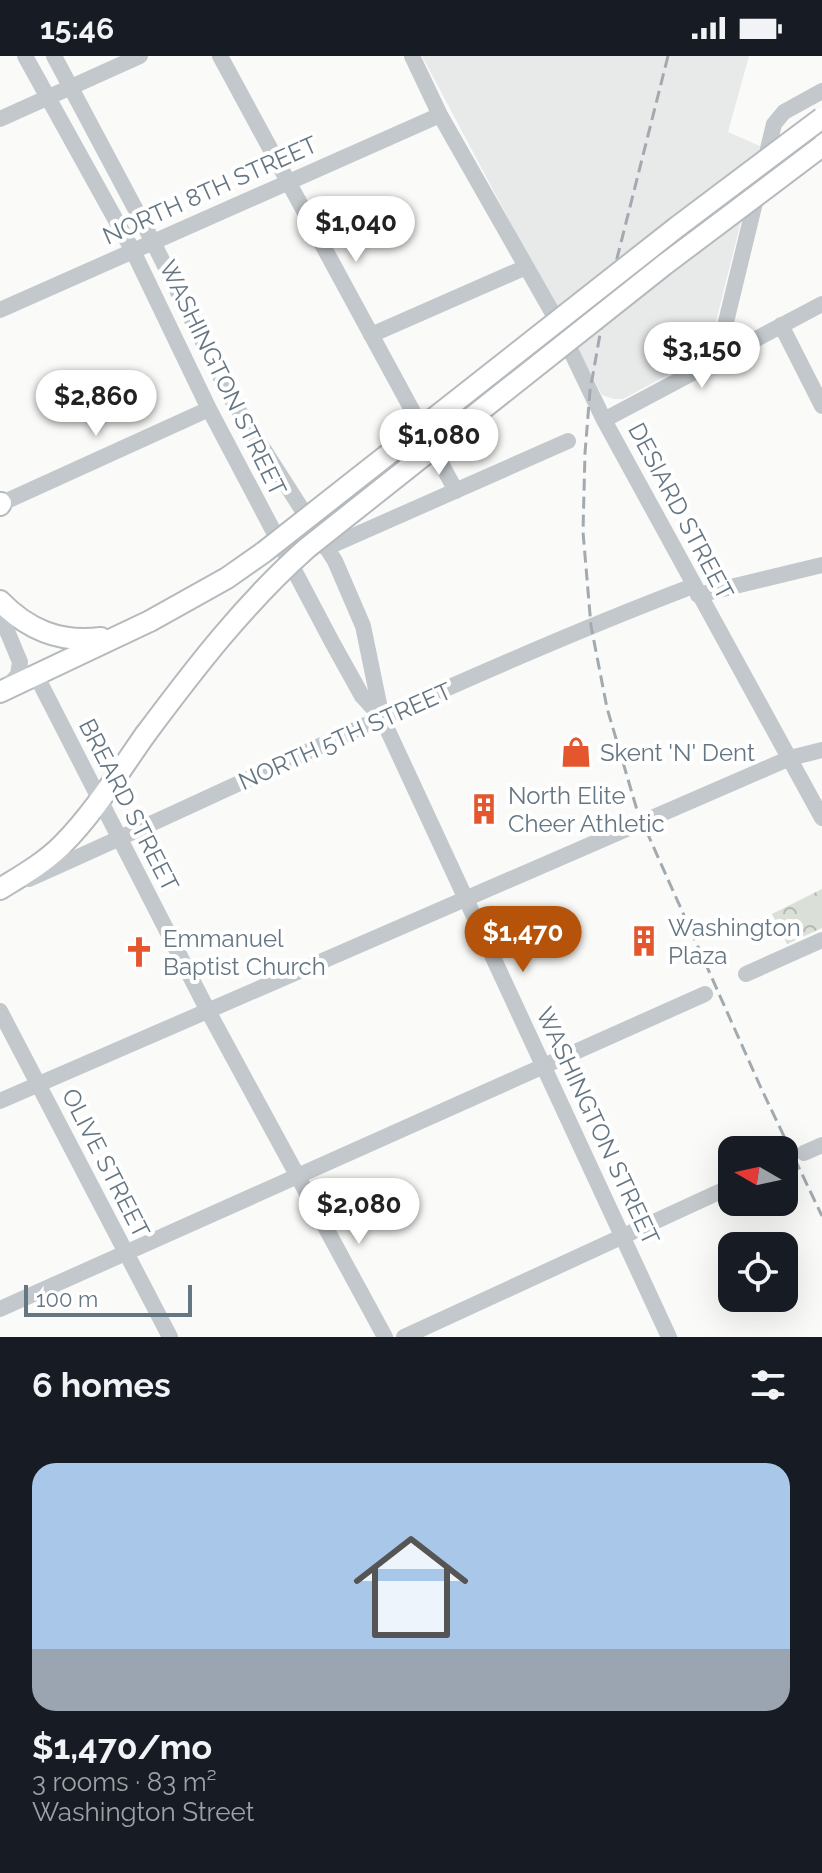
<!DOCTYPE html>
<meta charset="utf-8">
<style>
body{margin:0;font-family:Raleway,sans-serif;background:#242831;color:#f1f3f6;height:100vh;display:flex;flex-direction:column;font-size:30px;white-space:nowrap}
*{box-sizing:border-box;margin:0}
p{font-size:26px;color:#9ea1a6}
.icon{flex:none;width:44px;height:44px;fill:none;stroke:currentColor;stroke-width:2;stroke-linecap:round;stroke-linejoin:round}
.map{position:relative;height:1281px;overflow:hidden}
.panel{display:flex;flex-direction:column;background:#171b24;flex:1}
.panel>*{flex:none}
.needle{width:52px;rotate:279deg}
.controls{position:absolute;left:718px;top:1080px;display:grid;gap:16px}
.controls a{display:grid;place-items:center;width:80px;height:80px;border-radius:16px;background:#171b24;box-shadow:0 8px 32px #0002;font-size:40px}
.scale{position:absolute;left:24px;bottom:20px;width:168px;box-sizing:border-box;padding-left:8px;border:4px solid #657683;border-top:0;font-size:22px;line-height:28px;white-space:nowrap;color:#657683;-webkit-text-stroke:6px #fff;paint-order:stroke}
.price{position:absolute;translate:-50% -68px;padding:0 18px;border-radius:28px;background:#fff;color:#222;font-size:26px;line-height:52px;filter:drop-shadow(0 2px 4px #0008)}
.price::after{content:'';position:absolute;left:50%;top:48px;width:24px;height:18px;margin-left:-12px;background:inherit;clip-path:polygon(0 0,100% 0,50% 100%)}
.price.active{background:#b45309;color:#fff}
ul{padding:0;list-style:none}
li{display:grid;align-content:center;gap:16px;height:424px;padding:0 32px}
li span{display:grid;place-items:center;height:248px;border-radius:24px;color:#555}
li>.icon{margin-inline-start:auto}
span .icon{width:144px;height:144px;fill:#fffc;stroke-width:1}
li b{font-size:34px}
h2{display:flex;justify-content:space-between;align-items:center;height:96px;padding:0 32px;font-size:34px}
.status{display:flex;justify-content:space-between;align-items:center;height:56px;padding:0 40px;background:#171b24;direction:ltr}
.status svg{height:22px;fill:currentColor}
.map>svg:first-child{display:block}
.built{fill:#e8e9e9}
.park{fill:url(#park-crowns)}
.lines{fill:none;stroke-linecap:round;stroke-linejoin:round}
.major-casing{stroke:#b5babe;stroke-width:24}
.minor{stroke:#c3c8cc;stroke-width:16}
.major{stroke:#fff;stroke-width:20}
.rail{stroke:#a2aab0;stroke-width:3;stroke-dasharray:12 6;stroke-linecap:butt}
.major-bridge-casing{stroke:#b5babe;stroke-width:24;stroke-linecap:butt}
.major-bridge{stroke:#fff;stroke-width:20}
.labels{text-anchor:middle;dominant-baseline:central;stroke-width:8;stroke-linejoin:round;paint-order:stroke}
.street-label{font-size:24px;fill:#657683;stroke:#fff}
.poi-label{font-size:24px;fill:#657683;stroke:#fff;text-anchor:start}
</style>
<div class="status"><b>15:46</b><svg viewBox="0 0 49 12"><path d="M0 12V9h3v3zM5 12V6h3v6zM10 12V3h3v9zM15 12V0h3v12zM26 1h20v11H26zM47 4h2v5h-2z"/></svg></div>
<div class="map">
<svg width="822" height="1281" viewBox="0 0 822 1281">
<defs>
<pattern id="park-crowns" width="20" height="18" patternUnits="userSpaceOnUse" patternTransform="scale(2)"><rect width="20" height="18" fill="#dadfd7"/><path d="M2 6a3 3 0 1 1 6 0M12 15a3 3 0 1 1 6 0" fill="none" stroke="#b4b9b4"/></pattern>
</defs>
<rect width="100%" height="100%" fill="#fafaf8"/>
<path class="built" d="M422 0H749L728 76 760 90 708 297 623 343H614L602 339Z"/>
<path class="park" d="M822 833V872L787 888 772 858Z"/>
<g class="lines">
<defs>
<path id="major" d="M0 449 1 447
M0 545C28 574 60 587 101 582
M0 636 150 565
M0 833C21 820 44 807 62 789 94 757 119 716 145 679"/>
</defs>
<use href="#major" class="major-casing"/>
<path class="minor" d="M25 0 133 195 209 353 332 586 362 640 381 661
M54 0 153 186 232 344 335 505 363 570 382 662 669 1281
M220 0 456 435
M412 0 440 59 552 256 604 364 822 762
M0 63 140 0
M0 254 440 59
M781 269 822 350
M371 279 526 211
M717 303 774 68 784 56 822 35
M604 364 822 248
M0 448 209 353
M326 492 568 385
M698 539 822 509
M0 558 20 606 18 619 5 633
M36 619 208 955 385 1281
M29 823C250 725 467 616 693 530
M746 918 822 884
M0 955 170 1281
M0 1045 790 702 822 694
M804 1097 822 1089
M784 1106V1105
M0 1253 705 938
M404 1281 732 1130"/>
<use href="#major" class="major"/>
<path class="rail" d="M668 0 605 250 590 335 585 397 583 476 591 570 607 652 637 754 761 1032 822 1160"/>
<defs>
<path id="major-bridge" d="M150 565 227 522 264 496 677 171 822 62
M145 679C195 612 244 548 307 492L664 209 822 90"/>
</defs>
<use href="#major-bridge" class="major-bridge-casing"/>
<use href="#major-bridge" class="major-bridge"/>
</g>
<defs>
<symbol id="shop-bare" viewBox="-9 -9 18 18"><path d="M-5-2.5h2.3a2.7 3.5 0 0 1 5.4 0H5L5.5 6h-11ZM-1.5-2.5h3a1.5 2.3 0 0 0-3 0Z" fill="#e4572e" stroke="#fff" stroke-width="2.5" paint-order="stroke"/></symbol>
<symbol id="building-bare" viewBox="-9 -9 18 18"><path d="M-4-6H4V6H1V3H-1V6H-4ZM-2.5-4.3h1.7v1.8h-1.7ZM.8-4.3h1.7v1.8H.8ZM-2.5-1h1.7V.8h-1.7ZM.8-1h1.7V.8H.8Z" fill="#e4572e" stroke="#fff" stroke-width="2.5" paint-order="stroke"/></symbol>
<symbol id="church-bare" viewBox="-9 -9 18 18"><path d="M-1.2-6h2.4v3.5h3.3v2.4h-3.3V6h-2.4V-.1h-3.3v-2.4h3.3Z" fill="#e4572e" stroke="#fff" stroke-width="2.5" paint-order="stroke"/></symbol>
</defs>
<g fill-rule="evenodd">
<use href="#shop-bare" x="554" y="674" width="44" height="44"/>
<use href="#building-bare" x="462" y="731" width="44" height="44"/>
<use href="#building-bare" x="622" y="863" width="44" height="44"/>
<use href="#church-bare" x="117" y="874" width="44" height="44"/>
</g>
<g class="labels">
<g class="street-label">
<text transform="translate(210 134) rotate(-24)">NORTH 8TH STREET</text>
<text transform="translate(223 322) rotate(64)">WASHINGTON STREET</text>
<text transform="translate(681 455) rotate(62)">DESIARD STREET</text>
<text transform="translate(345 680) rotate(-24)">NORTH 5TH STREET</text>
<text transform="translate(129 749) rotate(63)">BREARD STREET</text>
<text transform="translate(598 1070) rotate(65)">WASHINGTON STREET</text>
<text transform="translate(106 1107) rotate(63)">OLIVE STREET</text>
</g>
<g class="poi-label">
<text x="600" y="696">Skent 'N' Dent</text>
<text x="508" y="739">North Elite<tspan x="508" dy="28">Cheer Athletic</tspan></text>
<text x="668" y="871">Washington<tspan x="668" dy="28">Plaza</tspan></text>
<text x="163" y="882">Emmanuel<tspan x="163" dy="28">Baptist Church</tspan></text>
</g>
</g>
</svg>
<div class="controls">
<a><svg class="needle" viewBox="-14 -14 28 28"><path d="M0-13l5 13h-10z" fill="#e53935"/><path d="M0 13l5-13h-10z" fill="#9ea1a6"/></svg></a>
<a><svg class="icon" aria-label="locate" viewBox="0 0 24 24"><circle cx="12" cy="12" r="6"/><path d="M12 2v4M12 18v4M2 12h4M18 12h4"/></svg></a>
</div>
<div class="scale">100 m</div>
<b class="price" style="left:356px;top:208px">$1,040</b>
<b class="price" style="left:702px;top:334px">$3,150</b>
<b class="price" style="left:96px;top:382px">$2,860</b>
<b class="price" style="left:439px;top:421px">$1,080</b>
<b class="price active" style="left:523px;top:918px">$1,470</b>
<b class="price" style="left:359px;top:1190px">$2,080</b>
</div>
<section class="panel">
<h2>6 homes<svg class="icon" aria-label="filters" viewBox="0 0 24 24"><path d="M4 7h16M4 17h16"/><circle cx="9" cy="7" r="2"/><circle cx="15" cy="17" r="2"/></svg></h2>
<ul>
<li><span style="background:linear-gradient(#a9c7e8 75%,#9aa5b1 0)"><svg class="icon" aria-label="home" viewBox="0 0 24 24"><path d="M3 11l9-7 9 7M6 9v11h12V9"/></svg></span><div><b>$1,470/mo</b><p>3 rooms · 83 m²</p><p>Washington Street</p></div></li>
</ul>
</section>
